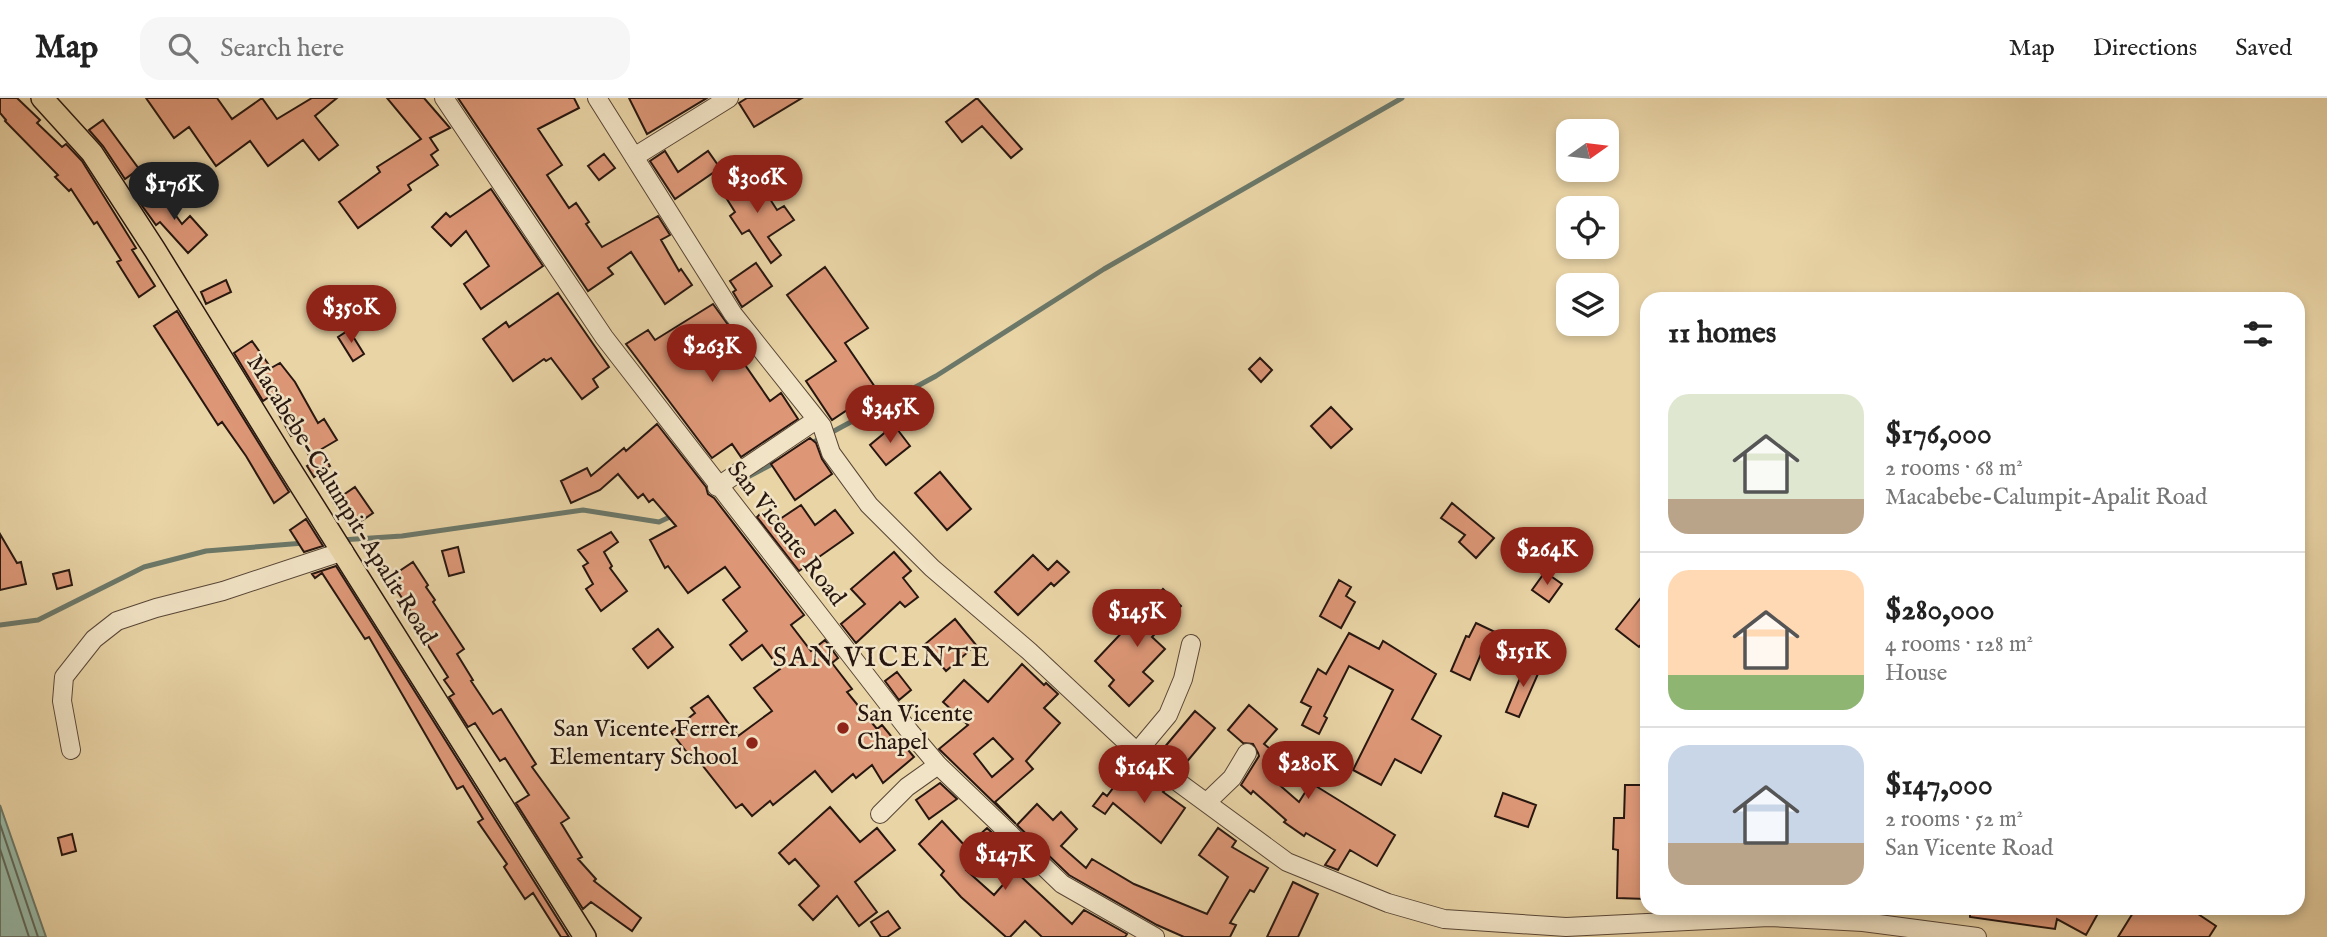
<!DOCTYPE html>
<meta charset="utf-8">
<style>
body{margin:0;font-family:"IM FELL English",serif;background:#f6f6f6;color:#222;height:100vh;display:flex;flex-direction:column;font-size:26px;white-space:nowrap}
*{box-sizing:border-box;margin:0}
p{font-size:23px;color:#767676}
.icon{flex:none;width:38px;height:38px;fill:none;stroke:currentColor;stroke-width:2;stroke-linecap:round;stroke-linejoin:round}
.map{position:relative;flex:1;overflow:hidden}
.details{position:absolute;left:1640px;top:194px;width:665px;height:623px;display:flex;flex-direction:column;background:#fff;border-radius:21px;box-shadow:0 4px 10px #0003}
.details>*{flex:none}
.needle{width:46px;rotate:76deg}
.fabs{position:absolute;left:1556px;top:21px;display:grid;gap:14px}
.fabs a{display:grid;place-items:center;width:63px;height:63px;border-radius:14px;background:#fff;box-shadow:0 4px 10px #0003;font-size:35px}
.price{position:absolute;translate:-50% -60px;padding:0 16px;border-radius:24px;background:#8f2418;color:#fff;font-size:23px;line-height:46px;filter:drop-shadow(0 2px 4px #0008)}
.price::after{content:'';position:absolute;left:50%;top:42px;width:21px;height:16px;margin-left:-10px;background:inherit;clip-path:polygon(0 0,100% 0,50% 100%)}
.price.current{background:#222;color:#fff}
ul{padding:0;list-style:none}
li{display:flex;align-items:center;gap:21px;height:175px;padding:0 28px}
li+li{border-top:2px solid #e0e0e0}
li span{display:grid;place-items:center;flex:none;width:196px;height:140px;border-radius:21px;color:#555}
li>.icon{margin-inline-start:auto}
span .icon{width:84px;height:84px;fill:#fffc;stroke-width:1}
li b{font-size:30px}
h2{display:flex;justify-content:space-between;align-items:center;height:84px;padding:0 28px;font-size:30px}
header{display:flex;align-items:center;gap:42px;box-sizing:border-box;height:98px;padding:0 35px;background:#fff;border-bottom:2px solid #e0e0e0}
header strong{font-size:33px}
nav{display:flex;gap:38px;margin-inline-start:auto;font-size:24px}
.search{width:490px;height:63px;background:#f6f6f6;display:flex;align-items:center;gap:18px;box-sizing:border-box;padding:0 24px;border-radius:21px;color:#767676;font-size:26px}
.map>svg:first-child{display:block}
.water{fill:#97b8a5;stroke:#6b7869;stroke-width:2}
.lines{fill:none;stroke-linecap:round;stroke-linejoin:round}
.shore{stroke:#60685a;stroke-width:2}
.stream{stroke:#6b7869;stroke-width:5}
.building{fill:#dd9777;stroke:#281710;stroke-width:2;fill-rule:evenodd}
.minor-casing{stroke:#584636;stroke-width:20}
.major-casing{stroke:#281710;stroke-width:24}
.minor{stroke:#f1e3c5;stroke-width:18}
.major{stroke:#e9d4a6;stroke-width:21}
.poi-dot{fill:#8f2418;stroke:#f1e3c5;stroke-width:2.5}
.labels{text-anchor:middle;dominant-baseline:central;stroke-width:5;stroke-linejoin:round;paint-order:stroke}
.street-label{font-size:24px;fill:#281710;stroke:#f1e3c5}
.poi-label{font-size:24px;fill:#281710;stroke:#f1e3c5;text-anchor:start}
.quarter-label{font-size:28px;letter-spacing:2px;fill:#281710;stroke:#f1e3c5}
</style>
<header>
<strong>Map</strong>
<div class="search"><svg class="icon" aria-label="search" viewBox="0 0 24 24"><circle cx="10" cy="10" r="6"/><path d="M15 15l6 6"/></svg>Search here</div>
<nav><a>Map</a><a>Directions</a><a>Saved</a></nav>
</header>
<div class="map">
<svg width="2327" height="839" viewBox="0 0 2327 839">
<rect width="100%" height="100%" fill="#e9d4a6"/>
<filter id="stains"><feTurbulence type="fractalNoise" baseFrequency=".00286" numOctaves="4"/><feColorMatrix values="0 0 0 0 .2 0 0 0 0 .09 0 0 0 0 .02 0 0 0 .5 -.17"/></filter>
<radialGradient id="worn" r=".72"><stop offset=".6" stop-color="#630" stop-opacity="0"/><stop offset="1" stop-color="#630" stop-opacity=".3"/></radialGradient>
<path class="water" d="M0 707 46 839H0Z"/>
<g class="lines">
<path class="shore" d="M0 726 38 839
M0 751 29 839"/>
<path class="stream" d="M810 346 936 278 1104 171 1402 0
M742 382 776 364
M341 442 402 438 583 412 659 424 674 417
M0 527 38 522 144 469 206 453 304 445"/>
</g>
<path class="building" d="M0 0H17L40 22 37 25 62 49 66 46 82 63 136 150 132 152 155 188 139 199 117 164 121 162 97 124 94 126 71 91 69 93 55 79 58 77 5 23 6 22 0 15Z
M146 0H217L232 21 262 0 277 21 312 0H337L315 18 338 47 319 62 303 42 268 68 250 43 216 68 189 29 174 40Z
M387 0H424L450 30 430 40 438 52 431 57 438 67 408 87 411 92 358 130 339 104 380 74 377 69 421 41Z
M458 0H574L579 10 538 31 562 67 547 77 569 110 576 105 589 124 586 126 602 149 658 118 670 137 661 142 679 173 681 171 692 187 665 206 631 154 608 170 613 176 588 193Z
M629 0H707L647 36Z
M747 0H802L754 29 739 5Z
M977 0 1022 51 1011 60 982 28 962 44 946 24Z
M103 22 139 71 125 81 103 48 89 32Z
M665 53 678 74 708 53 720 70 675 101 650 63Z
M604 56 615 70 599 82 588 68Z
M733 81 740 92 757 81 777 112 784 108 794 122 768 139 781 157 771 165 749 132 742 136 730 118 735 114 720 90Z
M491 91 543 168 481 211 464 186 489 168 466 133 451 148 432 129 446 115 450 119Z
M158 93 182 126 190 118 207 137 188 155 160 124 156 127 140 105Z
M756 165 772 188 742 209 733 194 736 192 730 183Z
M825 169 868 230 845 245 877 292 832 322 806 283 836 263 787 197Z
M226 182 231 194 206 206 201 194Z
M558 195 609 269 593 281 598 289 582 301 551 260 546 263 544 261 513 283 483 241 506 224 509 229Z
M713 206 742 246 734 251 770 303 781 295 798 321 741 359 732 346 712 360 626 246 648 232 655 242Z
M177 213 289 394 274 405 246 358 222 324 218 327 154 228Z
M349 232 364 256 353 263 338 239Z
M252 243 271 270 280 265 295 284 318 325 324 321 337 342 320 352 330 368 314 379 307 368 313 364 296 336 291 338 269 299 263 303 234 255Z
M1260 260 1272 272 1261 284 1249 271Z
M1331 309 1352 331 1331 350 1311 328Z
M657 326 706 389 708 396 714 400 804 517 791 527 811 553 825 542 838 560 832 565 852 591 847 594 877 631 882 627 900 649 903 646 914 659 883 685 872 667 856 680 853 676 832 694 815 673 773 707 770 703 752 718 742 706 736 710 699 663 696 666 671 634 695 615 691 610 708 598 738 638 772 613 754 590 780 571 762 547 742 562 730 547 747 533 723 502 740 489 725 469 688 495 668 468 665 470 650 442 676 428 653 401 649 404 643 396 638 400 618 376 600 392 571 405 561 383 587 370 591 378 624 350 626 353Z
M894 327 910 348 886 367 870 347Z
M810 340 816 345 822 361 832 376 795 402 771 366Z
M940 374 971 411 947 432 915 395Z
M355 389 373 415 351 430 333 404Z
M1452 405 1494 440 1476 460 1459 444 1465 437 1441 420Z
M801 407 815 427 835 412 853 435 799 473 757 419 761 415 771 427Z
M306 421 323 448 304 454 290 432Z
M611 434 618 444 604 454 612 468 610 470 627 493 601 513 586 491 593 486 583 468 588 465 578 452Z
M0 436 17 465 21 464 26 486 0 492Z
M458 449 464 474 449 478 442 453Z
M894 454 911 473 903 480 918 499 905 509 900 504 856 545 841 526 865 506 851 491Z
M1033 457 1048 472 1057 463 1069 474 1054 488 1051 485 1018 517 995 494Z
M413 464 428 487 426 489 435 502 433 504 464 551 457 556 473 582 471 583 493 616 501 611 536 666 532 669 569 720 561 725 582 759 578 761 596 781 594 783 641 820 632 833 591 804 583 811 516 705 529 697 505 660 500 663 475 625 468 629 449 599 454 596 444 582 448 579 427 546 430 543 389 480Z
M336 468 569 839H561L533 795 525 801 504 769 507 766 478 724 483 721 463 688 457 691 369 539 365 541 322 475 315 480 312 476Z
M69 472 72 487 57 491 53 476Z
M1545 474 1562 486 1549 504 1532 492Z
M1339 482 1351 489 1346 498 1355 504 1341 530 1320 518Z
M1163 491 1181 508 1152 539 1165 551 1143 574 1153 583 1129 608 1109 588 1114 582 1095 563Z
M1647 492V540L1639 549 1616 531Z
M955 521 976 547 946 573 924 547Z
M1476 525 1495 534 1489 546 1486 544 1470 582 1451 573 1466 538 1469 539Z
M658 531 673 549 648 570 633 551Z
M1349 535 1379 551 1383 543 1436 576 1412 621 1441 638 1421 675 1395 661 1381 687 1353 672 1393 592 1349 568 1324 618 1327 620 1319 636 1302 627 1311 609 1301 604 1318 571 1326 576Z
M1527 563 1541 569 1519 619 1506 614Z
M1022 566 1044 587 1046 585 1058 596 1044 610 1060 625 1026 663 1033 671 995 704 1016 726 939 651 968 627 943 604 964 582 988 604ZM993 640 1013 661 992 679 974 656Z
M897 574 911 592 899 602 885 583Z
M1249 607 1277 631 1264 646 1286 664 1278 673 1282 677 1276 684 1299 704 1311 685 1395 737 1377 768 1350 752 1338 772 1325 767 1335 752 1306 735 1304 738 1284 724 1286 722 1253 693 1251 696 1241 687 1259 658 1258 655 1253 646 1243 645 1228 632Z
M1195 613 1215 630 1180 672 1162 658 1166 654 1163 651Z
M1125 674 1142 686 1149 677 1167 690 1163 694 1185 710 1161 745 1113 705 1105 716 1093 708 1103 695 1107 698Z
M940 685 957 701 929 721 916 702Z
M1625 687H1647L1646 801 1617 800 1618 752 1613 751 1614 720H1624Z
M1503 695 1536 707 1528 729 1495 718Z
M1037 706 1053 722 1061 714 1077 731 1061 748 1086 770 1092 761 1134 786 1207 816 1228 779 1199 757 1218 730 1236 743 1232 749 1268 770 1254 794 1250 792 1230 825 1236 827 1230 839H1184L1157 827 1069 777 1017 727Z
M830 709 860 744 877 730 895 752 855 784 877 814 859 828 837 798 813 822 799 807 819 788 795 761 789 766 779 755Z
M942 723 966 749 987 730 999 741 966 772 994 797 1015 773 1072 826 1084 812 1127 836 1125 839H1042L1025 823 1010 839H1006L961 799 941 777 944 773 919 746Z
M72 736 76 753 62 757 58 740Z
M1293 784 1318 796 1298 839H1267Z
M1970 810H2101L2086 837 2057 821 2055 831 1970 819Z
M2136 810H2189L2216 828 2209 839H2118Z
M888 813 900 830 887 839H881L871 824Z"/>
<g class="lines">
<defs>
<path id="minor" d="M444 0 604 239 910 634 938 667 1062 786 1155 839
M597 0 733 216 822 328 831 355 869 407 932 470 1029 553 1137 654 1287 764 1388 805 1444 821 1566 829 1769 819 1863 824 1977 839
M634 59 729 0
M717 389 816 322
M71 652 62 603 64 579 94 541 117 523 156 510 223 493 344 453
M1137 654 1168 617 1183 581 1191 546
M1207 704 1232 680 1247 655
M880 716 907 689 938 667"/>
<path id="major" d="M42 0 92 55 155 152 282 358 585 839"/>
</defs>
<use href="#minor" class="minor-casing"/>
<use href="#major" class="major-casing"/>
<use href="#minor" class="minor"/>
<use href="#major" class="major"/>
</g>
<g class="poi-dot">
<circle cx="843" cy="630" r="7"/>
<circle cx="752" cy="645" r="7"/>
</g>
<g class="labels">
<g class="street-label">
<text transform="translate(341 402) rotate(58)">Macabebe-Calumpit-Apalit Road</text>
<text transform="translate(786 436) rotate(52)">San Vicente Road</text>
</g>
<g class="poi-label">
<text x="857" y="616">San Vicente<tspan x="857" dy="28">Chapel</tspan></text>
<text x="738" y="631" text-anchor="end">San Vicente Ferrer<tspan x="738" dy="28">Elementary School</tspan></text>
</g>
<g class="quarter-label">
<text x="882" y="560">SAN VICENTE</text>
</g>
</g>
<rect width="100%" height="100%" filter="url(#stains)"/>
<rect width="100%" height="100%" fill="url(#worn)"/>
</svg>
<div class="fabs">
<a><svg class="needle" viewBox="-14 -14 28 28"><path d="M0-13l5 13h-10z" fill="#e53935"/><path d="M0 13l5-13h-10z" fill="#767676"/></svg></a>
<a><svg class="icon" aria-label="locate" viewBox="0 0 24 24"><circle cx="12" cy="12" r="6"/><path d="M12 2v4M12 18v4M2 12h4M18 12h4"/></svg></a>
<a><svg class="icon" aria-label="layers" viewBox="0 0 24 24"><path d="M12 4l9 5-9 5-9-5zM3 14l9 5 9-5"/></svg></a>
</div>
<b class="price" style="left:757px;top:117px">$306K</b>
<b class="price current" style="left:174px;top:124px">$176K</b>
<b class="price" style="left:351px;top:247px">$350K</b>
<b class="price" style="left:712px;top:286px">$263K</b>
<b class="price" style="left:890px;top:347px">$345K</b>
<b class="price" style="left:1547px;top:489px">$264K</b>
<b class="price" style="left:1137px;top:551px">$145K</b>
<b class="price" style="left:1523px;top:591px">$151K</b>
<b class="price" style="left:1308px;top:703px">$280K</b>
<b class="price" style="left:1144px;top:707px">$164K</b>
<b class="price" style="left:1005px;top:794px">$147K</b>
<section class="details">
<h2>11 homes<svg class="icon" aria-label="filters" viewBox="0 0 24 24"><path d="M4 7h16M4 17h16"/><circle cx="9" cy="7" r="2"/><circle cx="15" cy="17" r="2"/></svg></h2>
<ul>
<li><span style="background:linear-gradient(#dfe7d0 75%,#b9a48a 0)"><svg class="icon" aria-label="home" viewBox="0 0 24 24"><path d="M3 11l9-7 9 7M6 9v11h12V9"/></svg></span><div><b>$176,000</b><p>2 rooms · 68 m²</p><p>Macabebe-Calumpit-Apalit Road</p></div></li>
<li><span style="background:linear-gradient(#ffd9b3 75%,#8fb573 0)"><svg class="icon" aria-label="home" viewBox="0 0 24 24"><path d="M3 11l9-7 9 7M6 9v11h12V9"/></svg></span><div><b>$280,000</b><p>4 rooms · 128 m²</p><p>House</p></div></li>
<li><span style="background:linear-gradient(#c9d6e8 70%,#b9a48a 0)"><svg class="icon" aria-label="home" viewBox="0 0 24 24"><path d="M3 11l9-7 9 7M6 9v11h12V9"/></svg></span><div><b>$147,000</b><p>2 rooms · 52 m²</p><p>San Vicente Road</p></div></li>
</ul>
</section>
</div>
